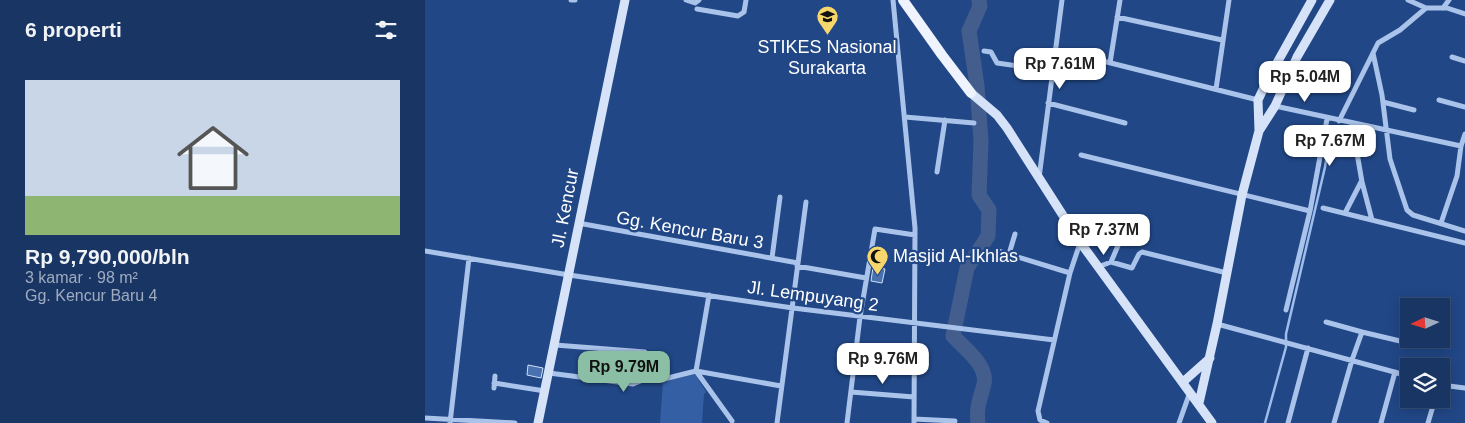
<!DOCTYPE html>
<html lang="id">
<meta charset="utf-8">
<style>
body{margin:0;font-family:Arial,sans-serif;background:#26406d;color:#f1f3f6;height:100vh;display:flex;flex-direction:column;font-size:19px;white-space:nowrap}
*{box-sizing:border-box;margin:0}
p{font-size:16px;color:#9fabbf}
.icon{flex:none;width:28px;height:28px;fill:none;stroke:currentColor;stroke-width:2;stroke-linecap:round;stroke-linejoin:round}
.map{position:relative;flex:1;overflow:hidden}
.panel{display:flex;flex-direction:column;background:#193564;width:425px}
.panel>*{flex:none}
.needle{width:32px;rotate:266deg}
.controls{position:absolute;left:975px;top:298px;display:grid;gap:10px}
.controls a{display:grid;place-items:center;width:50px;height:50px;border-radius:0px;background:#193564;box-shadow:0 2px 12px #0003,0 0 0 1px #375078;font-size:25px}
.price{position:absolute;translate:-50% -42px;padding:0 11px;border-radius:10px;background:#fff;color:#222;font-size:16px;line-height:32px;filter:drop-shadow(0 1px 2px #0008)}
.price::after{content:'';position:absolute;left:50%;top:30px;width:15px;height:11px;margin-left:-8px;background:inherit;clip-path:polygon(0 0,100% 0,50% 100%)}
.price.selected{background:#8abfa5;color:#111}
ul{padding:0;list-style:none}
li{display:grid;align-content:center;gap:10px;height:265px;padding:0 25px}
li+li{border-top:1px solid #375078}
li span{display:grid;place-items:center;height:155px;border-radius:0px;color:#555}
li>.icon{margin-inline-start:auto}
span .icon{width:90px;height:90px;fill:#fffc;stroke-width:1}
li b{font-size:21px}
h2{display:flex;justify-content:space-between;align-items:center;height:60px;padding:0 25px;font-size:21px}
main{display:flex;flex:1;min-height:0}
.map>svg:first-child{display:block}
.green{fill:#345fa4}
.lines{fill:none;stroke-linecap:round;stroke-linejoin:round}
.stream{stroke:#9ebdeb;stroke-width:2.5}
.river{stroke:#435e8d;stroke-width:15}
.building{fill:#4970af;stroke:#cfdff7}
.street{stroke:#aac3ea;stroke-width:5}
.secondary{stroke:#d5e2f8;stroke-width:9}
.primary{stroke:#eef3fe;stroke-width:10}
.labels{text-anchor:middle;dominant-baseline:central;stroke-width:4.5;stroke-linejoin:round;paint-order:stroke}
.poi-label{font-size:18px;fill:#fff;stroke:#214786}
.street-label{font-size:18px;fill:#fff;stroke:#214786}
</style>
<main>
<section class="panel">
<h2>6 properti<svg class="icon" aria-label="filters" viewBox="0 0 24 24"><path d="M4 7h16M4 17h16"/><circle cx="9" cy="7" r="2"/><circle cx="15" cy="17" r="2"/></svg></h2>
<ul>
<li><span style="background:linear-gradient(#c9d6e8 75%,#8fb573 0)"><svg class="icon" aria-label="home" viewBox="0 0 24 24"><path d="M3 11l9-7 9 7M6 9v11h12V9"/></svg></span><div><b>Rp 9,790,000/bln</b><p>3 kamar · 98 m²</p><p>Gg. Kencur Baru 4</p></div></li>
</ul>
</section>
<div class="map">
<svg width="1040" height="423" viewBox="0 0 1040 423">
<rect width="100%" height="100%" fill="#214786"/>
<path class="green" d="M270 374 281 392 279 394 277 423H235L238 382Z"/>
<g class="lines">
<path class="stream" d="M840 423 861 347V334L900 167 906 129"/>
<path class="river" d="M553 423C551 407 555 400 559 384 563 365 539 348 528 336L542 268 563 236 564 210 554 195 556 141 552 86 544 31 555 6 554 0"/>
</g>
<path class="building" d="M448 267 460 269 457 283 446 281Z
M103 365 118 368 116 378 102 375Z"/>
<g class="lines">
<path class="street" d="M146 0H150
M261 0 270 3 274 0
M468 0 490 228 489 423
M983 0 1001 8
M1018 8 1024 0
M272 9 313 16 319 12 321 0
M692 17 797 40
M630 49 833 100
M559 51 566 52 572 63 627 71
M948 53 957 95 965 159 982 210 988 215 1040 231
M1027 57 1040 61
M685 63 695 0
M791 89 804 0
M1014 100 1040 107
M958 102 989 110
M623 103 700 123
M850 106 1036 146 1040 134
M480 117 549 123
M914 121 953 43 975 30 1001 8H1022L1040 14
M927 124 937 182 947 220
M656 155 885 211 861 310
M512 172 520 120
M614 178 637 0
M898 208 1040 243
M885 211 902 119
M920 213 936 182
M153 223 373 263
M1016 223 1032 176 1036 146
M0 251 144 275 368 308 629 340
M573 251 645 273
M584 254 590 234
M347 258 355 197
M686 262 698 234
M372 266 441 278
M673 267 686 262 707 268 714 254 717 252 802 273
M901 322 937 332
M792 324 984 376
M130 345 220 352
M271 371 284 295
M271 371 307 421
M124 373 208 384 218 380H235L271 371 356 386
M69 383 120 391
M1016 385 1040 388
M69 388 70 376
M426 392 489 397
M0 418 90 423
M489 419 530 421
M25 423 44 258
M352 423 381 202
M422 423 435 317 450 229 490 235
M622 423 615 420 613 411 645 273 655 243
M754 423 765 392
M863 423 883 348
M909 423 927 360 937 332 992 345
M956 423 970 372
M1003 423 1010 399"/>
<path class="secondary" d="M546 93 572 115 582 128 655 242 787 423
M834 131 850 106 872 57 905 0
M758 382 785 358
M774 403 792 324 817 195 834 131 833 100 843 79 887 0
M113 423 200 0"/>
<path class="primary" d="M478 0 517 55 546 93"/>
</g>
<defs>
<symbol id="university-pin" viewBox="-11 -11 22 30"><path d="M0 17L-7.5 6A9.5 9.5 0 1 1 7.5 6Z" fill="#f7d76b" stroke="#214786"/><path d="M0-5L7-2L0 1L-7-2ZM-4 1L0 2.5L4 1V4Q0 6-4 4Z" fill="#111"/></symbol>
<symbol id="mosque-pin" viewBox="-11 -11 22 30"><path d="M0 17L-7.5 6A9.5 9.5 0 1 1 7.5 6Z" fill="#f7d76b" stroke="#214786"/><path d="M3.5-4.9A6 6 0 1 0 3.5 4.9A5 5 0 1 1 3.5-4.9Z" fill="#111"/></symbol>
</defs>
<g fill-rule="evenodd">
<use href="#university-pin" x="390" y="4" width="25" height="34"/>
<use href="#mosque-pin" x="440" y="244" width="25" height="34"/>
</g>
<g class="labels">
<g class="poi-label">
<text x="402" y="47">STIKES Nasional<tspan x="402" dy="21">Surakarta</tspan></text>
<text x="468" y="256" text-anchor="start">Masjid Al-Ikhlas</text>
</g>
<g class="street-label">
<text transform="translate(140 208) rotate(-79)">Jl. Kencur</text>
<text transform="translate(265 230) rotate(10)">Gg. Kencur Baru 3</text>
<text transform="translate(388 296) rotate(8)">Jl. Lempuyang 2</text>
</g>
</g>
</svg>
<div class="controls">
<a><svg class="needle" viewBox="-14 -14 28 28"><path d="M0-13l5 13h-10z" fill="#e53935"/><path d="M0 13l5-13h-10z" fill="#9fabbf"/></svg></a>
<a><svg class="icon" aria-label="layers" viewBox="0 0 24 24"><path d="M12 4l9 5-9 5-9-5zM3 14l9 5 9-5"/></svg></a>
</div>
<b class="price" style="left:635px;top:90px">Rp 7.61M</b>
<b class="price" style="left:880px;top:103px">Rp 5.04M</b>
<b class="price" style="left:905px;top:167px">Rp 7.67M</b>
<b class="price" style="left:679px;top:256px">Rp 7.37M</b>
<b class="price" style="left:458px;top:385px">Rp 9.76M</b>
<b class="price selected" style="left:199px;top:393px">Rp 9.79M</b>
</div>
</main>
